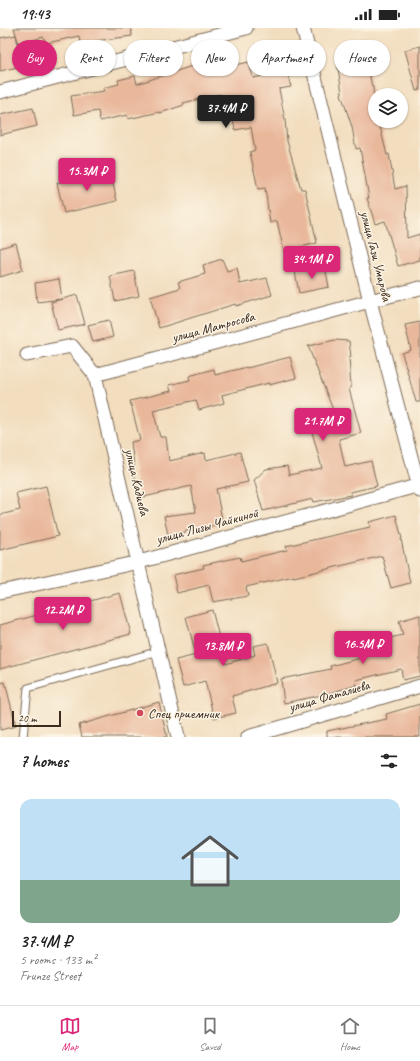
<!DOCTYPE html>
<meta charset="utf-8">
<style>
body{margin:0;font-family:Caveat,sans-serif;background:#f6f6f6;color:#222;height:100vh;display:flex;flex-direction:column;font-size:15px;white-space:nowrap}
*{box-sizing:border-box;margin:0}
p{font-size:13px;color:#767676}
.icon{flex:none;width:22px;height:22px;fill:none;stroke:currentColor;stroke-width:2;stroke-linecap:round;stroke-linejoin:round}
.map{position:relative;height:709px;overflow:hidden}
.drawer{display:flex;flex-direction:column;background:#fff;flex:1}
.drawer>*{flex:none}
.hud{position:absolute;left:12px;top:12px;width:396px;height:36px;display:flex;gap:8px}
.fabs{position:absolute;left:368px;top:60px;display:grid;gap:8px}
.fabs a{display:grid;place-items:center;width:40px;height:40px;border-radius:50%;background:#fff;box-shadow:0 1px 3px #0004;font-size:20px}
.scale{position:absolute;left:12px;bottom:10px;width:49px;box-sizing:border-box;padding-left:4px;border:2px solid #3b2a1e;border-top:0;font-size:11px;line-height:14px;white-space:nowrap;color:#3b2a1e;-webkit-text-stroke:3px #fcf5e5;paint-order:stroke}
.price{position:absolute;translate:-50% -34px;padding:0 9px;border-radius:4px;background:#db2777;color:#fff;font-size:13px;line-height:26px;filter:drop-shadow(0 1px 2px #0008)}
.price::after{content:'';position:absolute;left:50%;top:24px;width:12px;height:9px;margin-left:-6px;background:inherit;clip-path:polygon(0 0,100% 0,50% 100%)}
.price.on{background:#222;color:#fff}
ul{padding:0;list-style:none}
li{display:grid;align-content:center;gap:8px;height:212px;padding:0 20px}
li+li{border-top:1px solid #e0e0e0}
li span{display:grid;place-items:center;height:124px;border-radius:12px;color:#555}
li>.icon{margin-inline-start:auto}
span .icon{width:72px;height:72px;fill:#fffc;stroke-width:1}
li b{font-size:17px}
h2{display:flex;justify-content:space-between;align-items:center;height:48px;padding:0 20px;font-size:17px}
.chip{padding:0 14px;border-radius:18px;background:#fff;box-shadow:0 1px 3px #0004;font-size:14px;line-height:36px}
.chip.on{background:#db2777;color:#fff}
.status{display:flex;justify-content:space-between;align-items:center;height:28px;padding:0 20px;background:#fff;direction:ltr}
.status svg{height:11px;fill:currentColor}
.tab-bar{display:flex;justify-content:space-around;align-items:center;height:56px;border-top:1px solid #e0e0e0;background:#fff;font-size:11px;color:#767676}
.tab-bar a{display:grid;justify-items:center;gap:2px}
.tab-bar .on{color:#db2777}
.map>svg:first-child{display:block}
.building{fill:#e9b89b}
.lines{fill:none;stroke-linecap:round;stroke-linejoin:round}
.service-casing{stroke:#7b6956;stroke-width:9}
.minor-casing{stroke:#7b6956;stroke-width:15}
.service{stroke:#fff;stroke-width:7}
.minor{stroke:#fff;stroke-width:13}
.poi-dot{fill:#d1495b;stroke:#fcf5e5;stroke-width:1.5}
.labels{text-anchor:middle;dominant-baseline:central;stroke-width:3;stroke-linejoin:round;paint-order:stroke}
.street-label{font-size:14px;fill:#3b2a1e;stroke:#fcf5e5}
.poi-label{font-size:14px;fill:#3b2a1e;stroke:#fcf5e5;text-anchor:start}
</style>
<div class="status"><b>19:43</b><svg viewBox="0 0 49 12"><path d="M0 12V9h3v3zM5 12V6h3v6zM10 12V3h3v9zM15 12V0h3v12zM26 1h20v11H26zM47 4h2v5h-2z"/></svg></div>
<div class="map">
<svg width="420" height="709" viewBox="0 0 420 709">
<rect width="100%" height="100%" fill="#fcf5e5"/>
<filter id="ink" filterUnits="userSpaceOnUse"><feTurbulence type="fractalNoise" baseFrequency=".025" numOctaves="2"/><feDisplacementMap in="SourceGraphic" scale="8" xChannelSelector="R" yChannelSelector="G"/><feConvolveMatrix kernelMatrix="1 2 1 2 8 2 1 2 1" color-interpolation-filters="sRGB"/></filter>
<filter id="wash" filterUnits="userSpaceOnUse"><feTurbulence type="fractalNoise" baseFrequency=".012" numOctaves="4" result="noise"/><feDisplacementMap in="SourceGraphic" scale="16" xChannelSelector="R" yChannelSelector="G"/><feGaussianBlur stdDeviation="0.9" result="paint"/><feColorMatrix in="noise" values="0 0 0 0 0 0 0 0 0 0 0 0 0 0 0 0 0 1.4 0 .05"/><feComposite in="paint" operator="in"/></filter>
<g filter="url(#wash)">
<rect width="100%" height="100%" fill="#f2ddbe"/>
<g id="blocks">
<path class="building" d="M14 0H131L132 8 80 15 79 8 47 15 43 9 19 16Z
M16 7 22 38 0 43V10Z
M420 18V62L416 63 405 22Z
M365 23 372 59H373L375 93H376V95H379L387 127 389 126 395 161 406 158 407 210 420 206V232L398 238 385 193 375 196 367 170H369L360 120 356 121 352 99 341 66 342 65 336 28Z
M249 34 253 50 287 43 291 59 279 61 285 92 287 113 301 161H305L317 215 284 223 277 193 270 195 265 160 258 161 250 124 255 122 251 99 235 102 229 72 222 74 220 66 183 75 184 77 160 85V84L128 91 127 87 100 93 98 83 74 87 71 68 104 63 103 60 119 56 118 52 135 48 137 56 189 39 207 35 209 43Z
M33 80 37 98 0 107V87Z
M110 143 117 173 64 185 57 155Z
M16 215 23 242 0 249V220Z
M222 231 227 243 237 240 240 256 267 250 272 267 236 278 235 276 159 300 150 269 180 260 178 254 205 246 203 237Z
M325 238 329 259 299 265 295 244Z
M134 243 139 268 115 273 110 248Z
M59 251 62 271 37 274 35 255Z
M77 267 85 296 58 302 51 274Z
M109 292 113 309 93 314 88 297Z
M420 294V374H416L402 325 411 322 405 297Z
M335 312 349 313 351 329H349L351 360 349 361 361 405 339 411 345 439 371 433 377 458 350 464 351 467 314 474 313 471 263 483 254 452 266 441 287 438 289 447 322 440 308 389 333 382 308 318Z
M290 329 296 350 269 357V355L222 367 224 375 199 382 196 372 153 382 160 409H166L169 433 205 425 206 432 240 424 248 454 216 461 223 496 185 503 186 504 168 507 164 488 196 484 191 458 140 470 134 446 135 445 131 414 140 412 130 373 171 363 169 357 190 352 189 348 214 341 215 347 247 339V340Z
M46 458 58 508 0 522V487L20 482 16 465Z
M396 487 402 511H401L410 555 391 560 382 528 294 549V548L246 559 248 568 213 574 209 557 177 565 173 547 204 540 203 537 240 529 241 533 287 522 286 518 370 499 369 494Z
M120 565 131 606 0 641V597Z
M212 582 226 636 255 627 253 618 268 615 277 655 232 668 236 685 214 690 205 653 183 659 176 632 196 627 186 589Z
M420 587V648L403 652 401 641 356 652 357 657 322 667 284 675 281 651 331 641 330 638 361 630 358 617 403 607 399 593Z
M5 654 16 698 0 702V655Z
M159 674 167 709H82L79 697Z
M420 676V709H327V703L387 691 386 686Z"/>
</g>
</g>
<g filter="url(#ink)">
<use href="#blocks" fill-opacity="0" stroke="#7b6956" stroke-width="1"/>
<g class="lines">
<defs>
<path id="service" d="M23 709 28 660 159 623"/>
<path id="minor" d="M303 0 370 273 420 463
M0 64 246 0
M27 327 72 318 95 347 370 273 420 260
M95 347 178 709
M0 564 139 534 420 457
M248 709 420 658"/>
</defs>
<use href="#service" class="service-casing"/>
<use href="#minor" class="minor-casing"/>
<use href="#service" class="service"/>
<use href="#minor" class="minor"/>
</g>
</g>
<circle class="poi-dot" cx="140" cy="685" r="4"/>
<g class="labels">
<g class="street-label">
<text transform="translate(376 228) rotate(76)">улица Гази Умарова</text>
<text transform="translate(213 299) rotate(-15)">улица Матросова</text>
<text transform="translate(137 454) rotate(77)">улица Кадиева</text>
<text transform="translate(207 498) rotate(-15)">улица Лизы Чайкиной</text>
<text transform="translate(329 668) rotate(-16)">улица Фаталиева</text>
</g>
<g class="poi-label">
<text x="148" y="685">Спец приемник</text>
</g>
</g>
</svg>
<div class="fabs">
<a><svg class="icon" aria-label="layers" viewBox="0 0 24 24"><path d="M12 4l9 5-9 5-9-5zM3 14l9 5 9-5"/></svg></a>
</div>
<div class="scale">20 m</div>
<b class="price on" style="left:226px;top:101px">37.4M ₽</b>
<b class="price" style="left:87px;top:164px">15.3M ₽</b>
<b class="price" style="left:312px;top:252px">34.1M ₽</b>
<b class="price" style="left:323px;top:414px">21.7M ₽</b>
<b class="price" style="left:63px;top:603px">12.2M ₽</b>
<b class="price" style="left:363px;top:637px">16.5M ₽</b>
<b class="price" style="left:223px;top:639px">13.8M ₽</b>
<div class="hud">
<a class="chip on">Buy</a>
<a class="chip">Rent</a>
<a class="chip">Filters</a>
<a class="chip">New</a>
<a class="chip">Apartment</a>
<a class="chip">House</a>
</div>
</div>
<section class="drawer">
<h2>7 homes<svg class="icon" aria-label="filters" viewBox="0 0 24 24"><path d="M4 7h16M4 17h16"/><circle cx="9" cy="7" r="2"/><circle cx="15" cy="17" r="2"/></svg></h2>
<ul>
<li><span style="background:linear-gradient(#bfe0f5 65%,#7fa58c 0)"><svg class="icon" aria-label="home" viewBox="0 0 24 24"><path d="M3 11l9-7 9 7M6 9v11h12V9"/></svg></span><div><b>37.4M ₽</b><p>5 rooms · 133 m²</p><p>Frunze Street</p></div></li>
</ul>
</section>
<nav class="tab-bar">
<a class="on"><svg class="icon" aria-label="map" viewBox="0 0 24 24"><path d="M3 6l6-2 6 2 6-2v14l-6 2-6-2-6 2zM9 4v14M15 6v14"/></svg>Map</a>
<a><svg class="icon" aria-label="saved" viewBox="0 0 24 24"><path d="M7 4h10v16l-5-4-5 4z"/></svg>Saved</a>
<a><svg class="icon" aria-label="home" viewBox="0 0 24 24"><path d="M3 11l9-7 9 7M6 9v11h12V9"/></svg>Home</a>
</nav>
